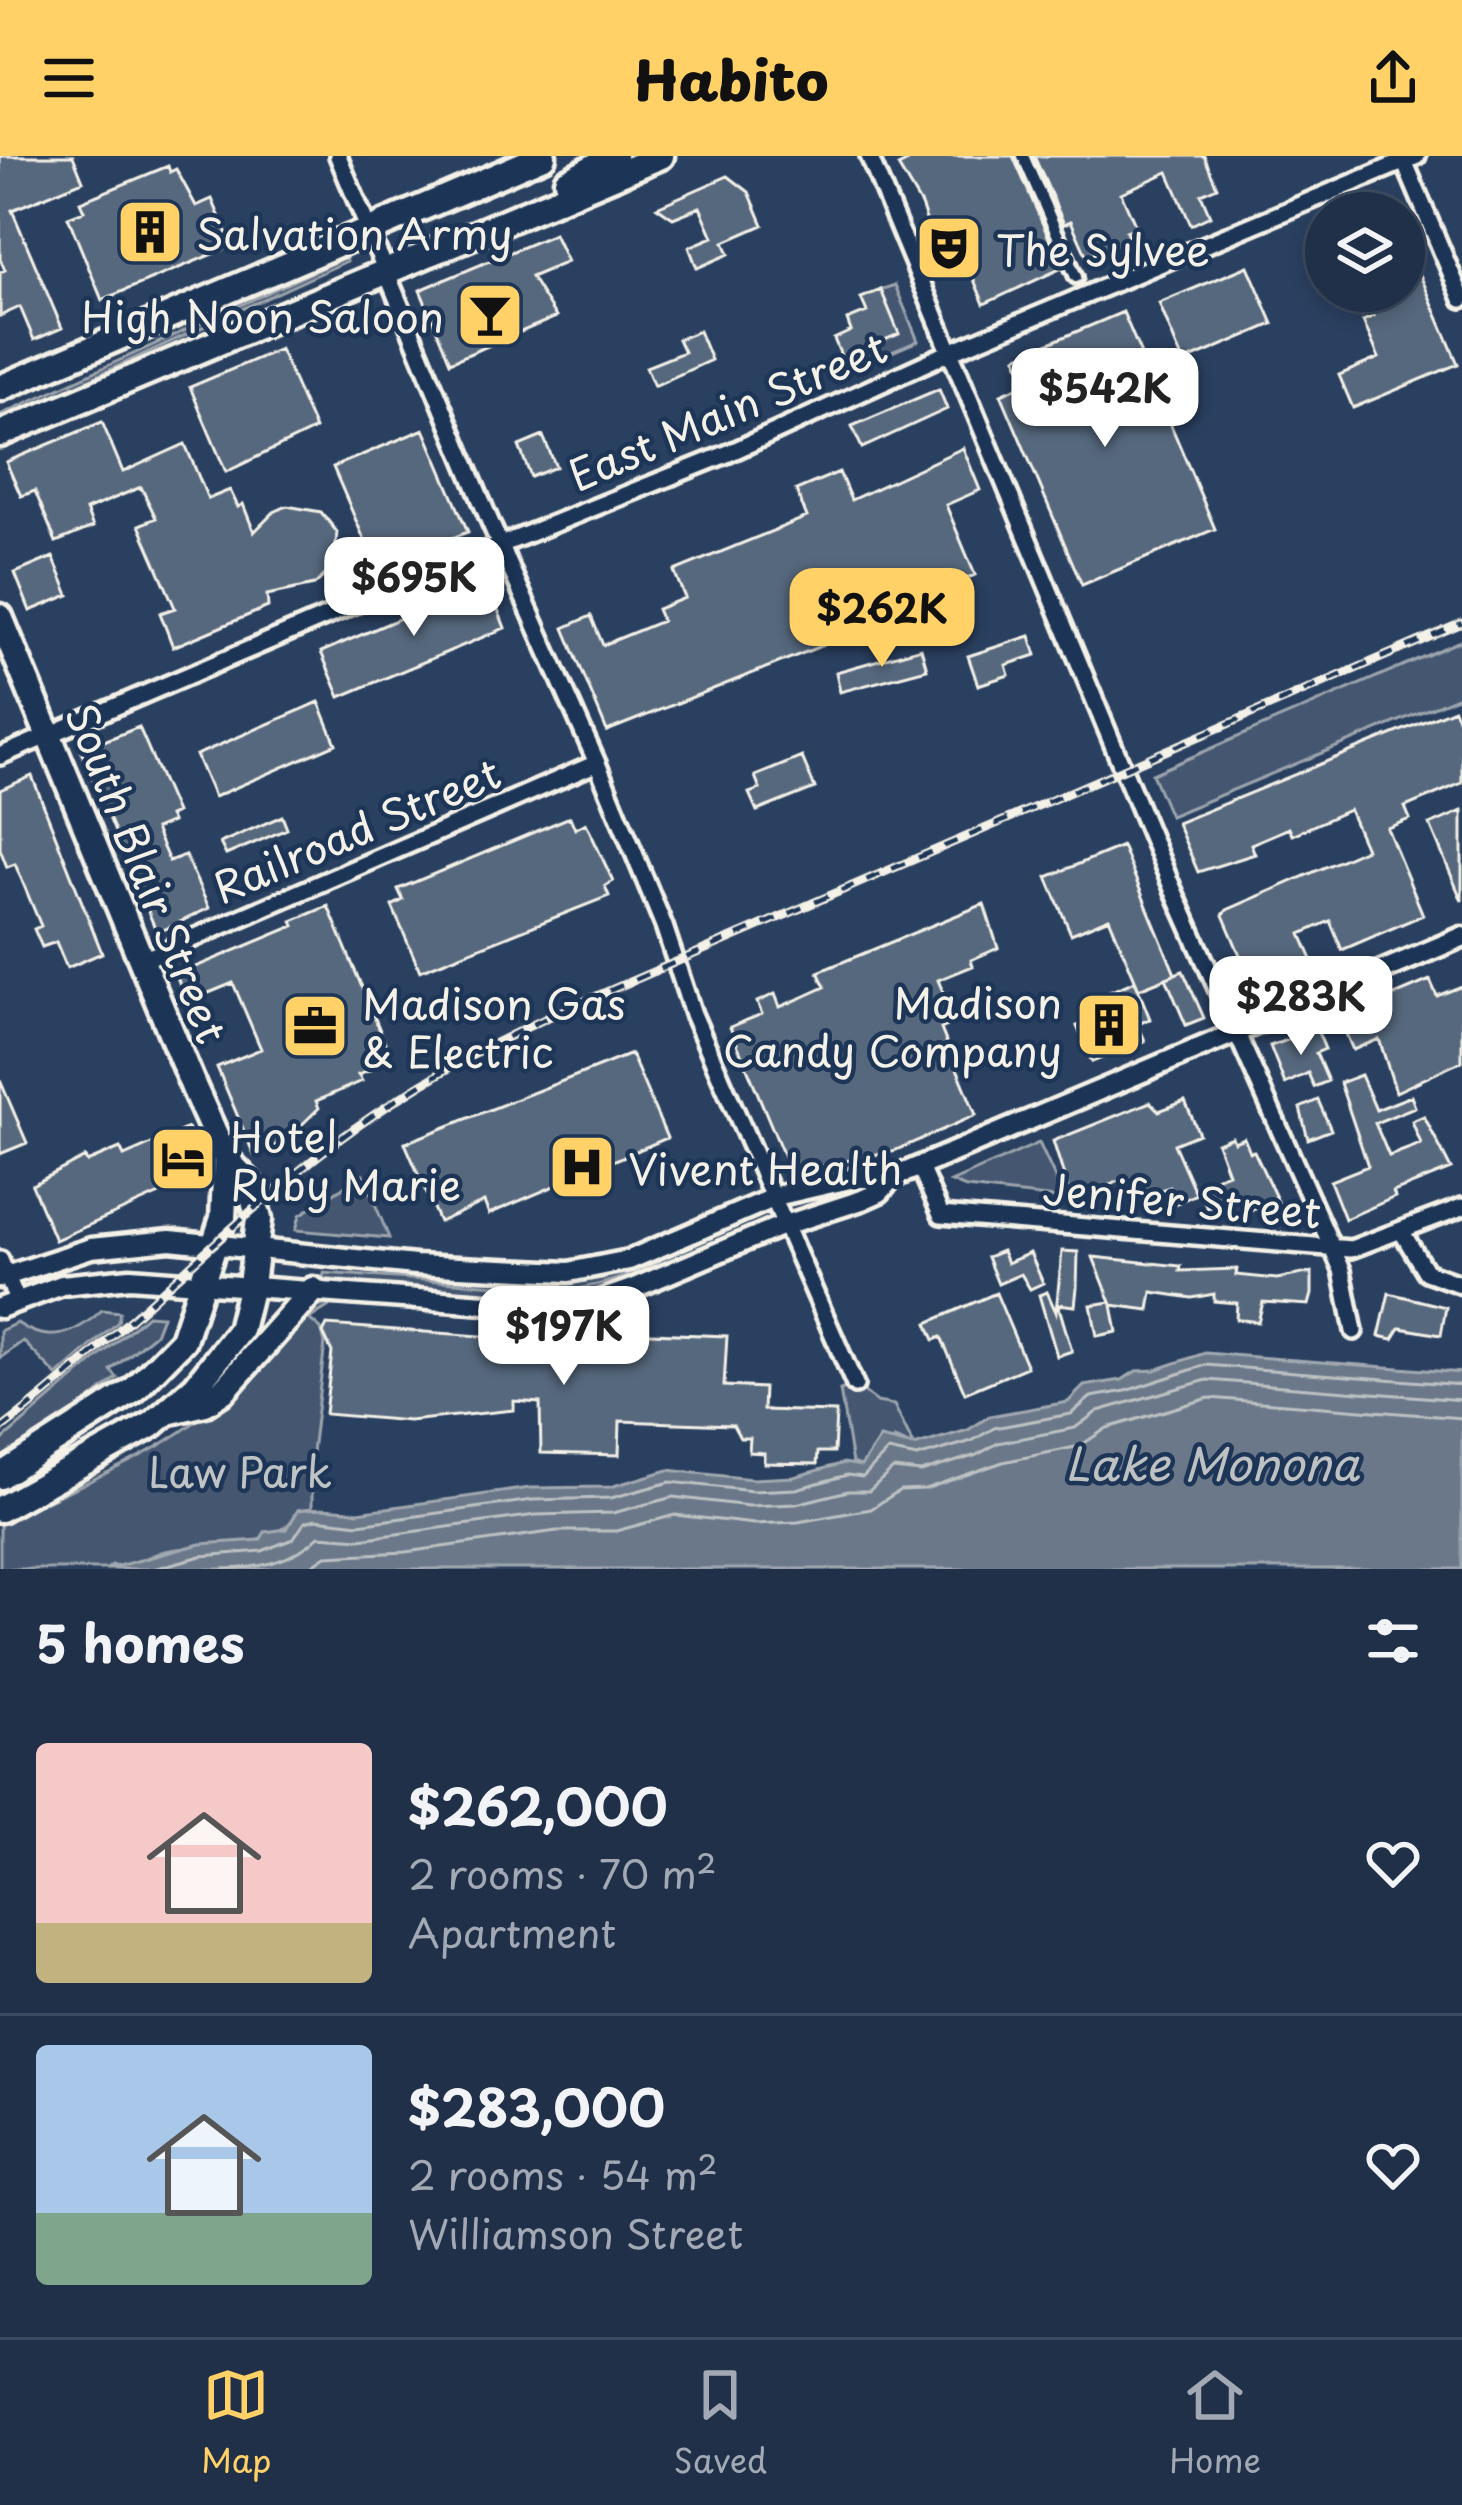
<!DOCTYPE html>
<meta charset="utf-8">
<style>
body{margin:0;font-family:"Playpen Sans",sans-serif;background:#28384f;color:#f1f3f6;height:100vh;display:flex;flex-direction:column;font-size:45px;white-space:nowrap}
*{box-sizing:border-box;margin:0}
p{font-size:39px;color:#a2a9b4}
.icon{flex:none;width:66px;height:66px;fill:none;stroke:currentColor;stroke-width:2;stroke-linecap:round;stroke-linejoin:round}
.map{position:relative;height:1413px;overflow:hidden}
.sheet{display:flex;flex-direction:column;background:#203048;flex:1}
.sheet>*{flex:none}
.fabs{position:absolute;left:1305px;top:36px;display:grid;gap:24px}
.fabs a{display:grid;place-items:center;width:120px;height:120px;border-radius:50%;background:#203048;box-shadow:0 6px 18px #0003,0 0 0 3px #3d4b60;font-size:60px}
.price{position:absolute;translate:-50% -102px;padding:0 27px;border-radius:24px;background:#fff;color:#222;font-size:39px;line-height:78px;filter:drop-shadow(0 3px 6px #0008)}
.price::after{content:'';position:absolute;left:50%;top:72px;width:36px;height:27px;margin-left:-18px;background:inherit;clip-path:polygon(0 0,100% 0,50% 100%)}
.price.current{background:#ffd166;color:#111}
ul{padding:0;list-style:none}
li{display:flex;align-items:center;gap:36px;height:300px;padding:0 36px}
li+li{border-top:3px solid #3d4b60}
li span{display:grid;place-items:center;flex:none;width:336px;height:240px;border-radius:12px;color:#555}
li>.icon{margin-inline-start:auto}
span .icon{width:144px;height:144px;fill:#fffc;stroke-width:1}
li b{font-size:51px}
h2{display:flex;justify-content:space-between;align-items:center;height:144px;padding:0 36px;font-size:51px}
header{display:flex;justify-content:space-between;align-items:center;height:156px;padding:0 36px;background:#ffd166;color:#111;font-size:54px;font-weight:800}
.dock{display:flex;justify-content:space-around;align-items:center;height:168px;border-top:3px solid #3d4b60;background:#203048;font-size:33px;color:#a2a9b4}
.dock a{display:grid;justify-items:center;gap:6px}
.dock .current{color:#ffd166}
.map>svg:first-child{display:block}
.green{fill:#445771;stroke:#9ca4ac;stroke-width:3}
.water{fill:#6a788a;stroke:#a1a8b0;stroke-width:3}
.lines{fill:none;stroke-linecap:round;stroke-linejoin:round}
.shore{stroke:#bdc1c2;stroke-width:3}
.building{fill:#56677d;stroke:#f4f1e8;stroke-width:3}
.pedestrian-casing{stroke:#f4f1e8;stroke-width:20}
.minor-casing{stroke:#f4f1e8;stroke-width:24}
.tertiary-casing{stroke:#f4f1e8;stroke-width:27}
.primary-casing{stroke:#f4f1e8;stroke-width:33}
.pedestrian{stroke:#1d3557;stroke-width:10}
.minor{stroke:#1d3557;stroke-width:15}
.tertiary{stroke:#1d3557;stroke-width:18}
.primary{stroke:#1d3557;stroke-width:24}
.rail-casing{stroke:#f4f1e8;stroke-width:9}
.rail{stroke:#1d3557;stroke-width:4.5;stroke-dasharray:14;stroke-linecap:butt}
.labels{text-anchor:middle;dominant-baseline:central;stroke-width:9;stroke-linejoin:round;paint-order:stroke}
.poi-label{font-size:42px;fill:#f4f1e8;stroke:#1d3557;text-anchor:start}
.street-label{font-size:42px;fill:#f4f1e8;stroke:#1d3557}
.park-label{font-size:42px;fill:#bfc3c4;stroke:#1d3557}
.water-label{font-size:45px;font-style:italic;fill:#bdc1c2;stroke:#1d3557}
</style>
<header><svg class="icon" aria-label="menu" viewBox="0 0 24 24"><path d="M4 6h16M4 12h16M4 18h16"/></svg>Habito<svg class="icon" aria-label="share" viewBox="0 0 24 24"><path d="M12 15V3M7 8l5-5 5 5M5 13v7h14v-7"/></svg></header>
<div class="map">
<svg width="1462" height="1413" viewBox="0 0 1462 1413">
<rect width="100%" height="100%" fill="#2a4060"/>
<filter id="ink" filterUnits="userSpaceOnUse"><feTurbulence type="fractalNoise" baseFrequency=".00833" numOctaves="2"/><feDisplacementMap in="SourceGraphic" scale="24" xChannelSelector="R" yChannelSelector="G"/><feConvolveMatrix kernelMatrix="1 2 1 2 8 2 1 2 1" color-interpolation-filters="sRGB"/></filter>
<g filter="url(#ink)">
<path class="green" d="M346 101 347 105 0 264V259Z
M895 129 918 185 847 215 842 202 898 178 881 134Z
M1462 484V539L1170 660 1152 618Z
M1039 987 1065 1043 966 1032 951 1026Z
M363 1018 389 1082 296 1074 300 1059Z
M657 1102 659 1105C556 1161 435 1133 323 1123L324 1117 541 1132 603 1122Z
M334 1147 309 1163 321 1173 325 1187 312 1296V1352L298 1354C279 1398 205 1386 165 1395 149 1399 136 1409 119 1412L112 1409 107 1413H0V1367C71 1331 159 1301 218 1247 252 1216 286 1152 334 1147Z
M102 1154 120 1156 118 1166 57 1220 23 1185 0 1202V1175L17 1167C49 1189 75 1179 102 1154Z
M147 1159 162 1160 155 1178 111 1214 117 1222 51 1276 0 1307V1286Z
M855 1229 877 1246 894 1249 914 1290 894 1283 861 1310 852 1307 840 1234Z"/>
<path class="water" d="M1205 1197 1462 1217V1413H107L200 1388 260 1384 265 1376 287 1373 298 1354C318 1351 337 1352 358 1356L530 1332 610 1331 668 1314 752 1323 794 1321 844 1307 861 1310 880 1282 914 1290 968 1274 990 1260 1068 1246 1084 1230 1122 1224 1136 1215 1155 1214Z"/>
<g class="lines">
<path class="shore" d="M153 1413 201 1400 262 1395 293 1383 305 1366 316 1363 359 1368 533 1344 611 1342 670 1326 753 1335 796 1333 847 1319 863 1321 888 1295 917 1301 972 1285 994 1272 1071 1258 1091 1241 1126 1235 1206 1209 1462 1229
M224 1413C260 1412 292 1406 319 1380L360 1383 536 1359 613 1357 673 1341 749 1350 796 1348 848 1335H869L893 1313 921 1316 977 1299 998 1287 1075 1272 1098 1255 1207 1224 1462 1244
M307 1413 326 1400 406 1396 557 1375H616L675 1359 754 1368 798 1366 871 1353 900 1334 925 1333 1003 1306 1080 1290 1107 1272 1209 1242 1462 1262"/>
</g>
<path class="building" d="M0 0H73L83 25 12 54 62 172 34 184 20 151 0 160V116L5 114 0 103Z
M906 0H1013L1062 112 984 148 963 97 940 104 921 49 898 10 908 5Z
M1034 0H1204L1217 31 1201 38 1210 60 1191 69 1168 16 1121 37 1136 71 1126 75 1129 83 1087 101 1071 65 1064 68Z
M168 10 170 16 176 13 196 50 212 43 232 90 102 144 68 61 84 55 80 46Z
M728 20 749 36 763 69 724 86 729 98 697 112 689 91 713 81 700 51 673 62 657 51Z
M554 78 567 106 531 121 556 161 450 206 420 134Z
M1404 81 1458 208 1353 252 1339 219 1379 202 1363 165 1374 160 1364 135H1404Z
M1248 110 1273 168 1183 206 1159 147Z
M881 134 899 178 842 202 834 183 851 175 847 164 867 156 861 142Z
M1123 156 1215 373 1082 429 1001 238 1027 227 1016 201Z
M699 175 711 204 654 230 646 211 684 196 678 183Z
M280 193 315 273 226 316 190 231Z
M939 233 947 253 862 292 852 270Z
M102 266 123 316 185 288 208 343 230 334 238 351 243 348 254 376 274 356 287 350 321 356 337 376 334 411 314 429 267 439 268 451 173 491 160 457 175 452 139 369 156 362 141 331 86 354 93 371 56 386 35 335 21 340 6 306Z
M424 273 468 376 376 411 333 311Z
M543 280 556 311 531 321 519 290Z
M963 292 980 334 946 349 975 419 924 441 927 448 607 575 564 472 591 460 603 489 662 465 657 453 685 442 674 415 807 361 796 334 839 316 851 344Z
M53 401 69 439 30 455 15 417Z
M487 425 505 472 340 541 321 496Z
M1030 480 1036 499 1006 509 1009 519 978 529 968 500Z
M921 492 927 513 840 536 836 516Z
M319 546 336 588 214 641 196 599Z
M1454 553 1462 571V627L1405 651 1410 663 1387 672 1423 759 1342 794 1330 765 1301 778 1313 806 1264 828 1267 836 1248 839 1235 810 1243 806 1223 759 1227 754 1366 693 1349 654 1292 679 1289 672 1251 688 1255 698 1198 716 1177 667Z
M139 571 176 657 169 660 172 666 155 673 169 705 185 699 209 752 157 777 81 594Z
M802 601 815 632 757 655 749 637 760 633 755 620Z
M32 620 102 797 67 812 56 786 42 791 34 773 41 770 15 708 7 711 0 693V634Z
M1462 655V745L1430 669Z
M282 660 287 673 226 699 220 687Z
M570 661 575 673 586 667 613 725 605 730 609 740 420 815 392 750 403 744 398 733Z
M1122 690 1175 818 1183 815 1204 862 1186 869 1166 822 1174 819 1139 833 1109 762 1071 778 1047 721Z
M984 748 998 792 971 804 973 810 938 824 956 866 941 873 976 959 896 994 791 1017 730 871 762 858 757 846 775 838 780 851 801 842 825 831 818 816Z
M328 750 389 896 372 902 376 912 358 919 362 925 316 945 319 952 284 986 254 999 217 911 261 893 233 827 187 846 176 819 294 770 292 765Z
M1430 824 1437 840 1462 830V905L1396 936 1379 883 1353 894 1340 864 1361 855 1365 866 1390 855 1385 843Z
M1135 825 1150 863 1138 868 1145 885 1092 906 1077 870 1097 862 1090 844Z
M1317 874 1325 893 1316 897 1328 925 1314 931 1308 917 1285 928 1270 890Z
M631 898 667 982 489 1058 484 1046 439 1066 405 987Z
M1361 919 1376 954 1411 940 1415 951 1375 967 1389 1000 1421 988 1412 965 1424 960 1451 1013 1393 1036 1395 1041 1345 1063 1330 1025 1368 1010 1340 927Z
M0 924 27 987 0 998Z
M1318 944 1331 974 1308 983 1300 952Z
M1185 945 1199 978 1174 988 1196 1038 1177 1047 1170 1031 1134 1042 1126 1022 1078 1044 1075 1037 1070 1039 1053 985 1150 946 1159 955Z
M188 972 205 1018 55 1084 32 1029 85 1001 87 1006 120 992 124 1000Z
M1232 981 1234 986 1244 982 1250 996 1254 995 1280 1050 1260 1058 1257 1051 1246 1056 1239 1041 1207 1052 1198 1029 1228 1017 1217 987Z
M1002 1095 1007 1107 1030 1097 1043 1127 1030 1133 1021 1118 998 1128 987 1101Z
M1062 1095 1078 1096 1077 1132 1075 1150 1058 1148 1072 1195 1057 1200 1039 1139 1047 1136 1056 1156Z
M1093 1101 1181 1110 1180 1115 1237 1113 1236 1119 1277 1123 1312 1116V1138L1309 1149 1263 1146 1258 1166 1236 1163 1237 1147 1214 1145V1138L1192 1142 1152 1136 1149 1154 1112 1149 1117 1176 1097 1180 1091 1149 1111 1146Z
M996 1137 1027 1211 965 1237 941 1181 934 1184 927 1167Z
M1389 1137 1446 1151 1441 1179 1400 1172 1393 1183 1379 1180Z
M623 1165 624 1176 727 1180 724 1230 764 1232 763 1254 836 1256 834 1296H818L817 1308 764 1307V1297L749 1296 750 1282H740L733 1269 620 1265 619 1299 541 1297 540 1247 514 1245V1254L409 1265 325 1258 332 1196 323 1177 327 1169 537 1184 534 1207 570 1210Z"/>
<g class="lines">
<defs>
<path id="pedestrian" d="M1023 0 1076 121"/>
<path id="minor" d="M338 0 491 368 597 607 664 770 693 858 855 1229
M869 0 1172 731 1342 1114 1354 1175
M1402 0 1462 143
M0 600 374 440 729 297 950 196 1417 0
M143 804 597 607
M920 1011 941 1059 1351 1093 1462 1051
M1402 1076 1426 1116 1462 1129
M0 1104 17 1144"/>
<path id="tertiary" d="M0 1122 91 1092 170 1084 415 1109 569 1116 629 1104 780 1039 854 1022H892
M0 1152 62 1129 130 1122 540 1152 596 1146 632 1133 776 1072 862 1044 880 1036 892 1022 1462 781"/>
<path id="primary" d="M567 25 614 0
M0 232 543 0
M0 278 661 0
M0 461 194 932 226 1003 249 1027 259 1063 251 1129 240 1174 196 1230 153 1268 0 1353
M171 1255 205 1247 223 1235 313 1134
M0 1320 134 1234 183 1184 223 1062 226 1003"/>
</defs>
<use href="#pedestrian" class="pedestrian-casing"/>
<use href="#minor" class="minor-casing"/>
<use href="#tertiary" class="tertiary-casing"/>
<use href="#primary" class="primary-casing"/>
<use href="#pedestrian" class="pedestrian"/>
<use href="#minor" class="minor"/>
<use href="#tertiary" class="tertiary"/>
<use href="#primary" class="primary"/>
<defs>
<path id="rail" d="M0 1274C116 1185 217 1077 333 988 402 936 475 895 553 859L1462 467"/>
</defs>
<use href="#rail" class="rail-casing"/>
<use href="#rail" class="rail"/>
</g>
</g>
<defs>
<symbol id="building-square" viewBox="-11 -11 22 22"><rect x="-9" y="-9" width="18" height="18" rx="4" fill="#ffd166" stroke="#1d3557"/><path d="M-4-6H4V6H1V3H-1V6H-4ZM-2.5-4.3h1.7v1.8h-1.7ZM.8-4.3h1.7v1.8H.8ZM-2.5-1h1.7V.8h-1.7ZM.8-1h1.7V.8H.8Z" fill="#111"/></symbol>
<symbol id="theatre-square" viewBox="-11 -11 22 22"><rect x="-9" y="-9" width="18" height="18" rx="4" fill="#ffd166" stroke="#1d3557"/><path d="M-5-5.5Q0-4 5-5.5V0Q5 5 0 6Q-5 5-5 0ZM-3.3-2.5H-1v1.5H-3.3ZM1-2.5H3.3v1.5H1ZM-2.8 1Q0 5.5 2.8 1Z" fill="#111"/></symbol>
<symbol id="bar-square" viewBox="-11 -11 22 22"><rect x="-9" y="-9" width="18" height="18" rx="4" fill="#ffd166" stroke="#1d3557"/><path d="M-6-5H6L.8 .8V4.5H3.5V6h-7V4.5H-.8V.8Z" fill="#111"/></symbol>
<symbol id="office-square" viewBox="-11 -11 22 22"><rect x="-9" y="-9" width="18" height="18" rx="4" fill="#ffd166" stroke="#1d3557"/><path d="M-6-3h4V-5.5h4V-3h4V5H-6ZM-1-4.5V-3h2v-1.5ZM-6 0V1H6V0Z" fill="#111"/></symbol>
<symbol id="hotel-square" viewBox="-11 -11 22 22"><rect x="-9" y="-9" width="18" height="18" rx="4" fill="#ffd166" stroke="#1d3557"/><path d="M-6-4.5h1.5V1H6V5H4.5V3h-9V5H-6ZM-4 0a1.8 1.8 0 1 1 3.6 0ZM.5 0V-2.5h3Q6-2.5 6 0Z" fill="#111"/></symbol>
<symbol id="hospital-square" viewBox="-11 -11 22 22"><rect x="-9" y="-9" width="18" height="18" rx="4" fill="#ffd166" stroke="#1d3557"/><path d="M-5-5h3v3.5h4V-5h3V5h-3V1.5h-4V5h-3Z" fill="#111"/></symbol>
</defs>
<g fill-rule="evenodd">
<use href="#building-square" x="112" y="38" width="76" height="76"/>
<use href="#theatre-square" x="911" y="54" width="76" height="76"/>
<use href="#bar-square" x="452" y="121" width="76" height="76"/>
<use href="#building-square" x="1071" y="831" width="76" height="76"/>
<use href="#office-square" x="277" y="832" width="76" height="76"/>
<use href="#hotel-square" x="145" y="965" width="76" height="76"/>
<use href="#hospital-square" x="544" y="973" width="76" height="76"/>
</g>
<g class="labels">
<g class="poi-label">
<text x="196" y="76">Salvation Army</text>
<text x="996" y="92">The Sylvee</text>
<text x="444" y="159" text-anchor="end">High Noon Saloon</text>
<text x="1062" y="845" text-anchor="end">Madison<tspan x="1062" dy="48">Candy Company</tspan></text>
<text x="362" y="846">Madison Gas<tspan x="362" dy="48">&amp; Electric</tspan></text>
<text x="230" y="979">Hotel<tspan x="230" dy="48">Ruby Marie</tspan></text>
<text x="628" y="1011">Vivent Health</text>
</g>
<g class="street-label">
<text transform="translate(727 254) rotate(-23)">East Main Street</text>
<text transform="translate(356 673) rotate(-23)">Railroad Street</text>
<text transform="translate(148 717) rotate(68)">South Blair Street</text>
<text transform="translate(1182 1043) rotate(5)">Jenifer Street</text>
</g>
<g class="park-label">
<text x="240" y="1314">Law Park</text>
</g>
<g class="water-label">
<text x="1212" y="1306">Lake Monona</text>
</g>
</g>
</svg>
<div class="fabs">
<a><svg class="icon" aria-label="layers" viewBox="0 0 24 24"><path d="M12 4l9 5-9 5-9-5zM3 14l9 5 9-5"/></svg></a>
</div>
<b class="price" style="left:1105px;top:294px">$542K</b>
<b class="price" style="left:414px;top:483px">$695K</b>
<b class="price current" style="left:882px;top:514px">$262K</b>
<b class="price" style="left:1301px;top:902px">$283K</b>
<b class="price" style="left:564px;top:1232px">$197K</b>
</div>
<section class="sheet">
<h2>5 homes<svg class="icon" aria-label="filters" viewBox="0 0 24 24"><path d="M4 7h16M4 17h16"/><circle cx="9" cy="7" r="2"/><circle cx="15" cy="17" r="2"/></svg></h2>
<ul>
<li><span style="background:linear-gradient(#f6c9c9 75%,#c2b280 0)"><svg class="icon" aria-label="home" viewBox="0 0 24 24"><path d="M3 11l9-7 9 7M6 9v11h12V9"/></svg></span><div><b>$262,000</b><p>2 rooms · 70 m²</p><p>Apartment</p></div><svg class="icon" aria-label="heart" viewBox="0 0 24 24"><path d="M12 20l-8-8c-3-5 5-10 8-4 3-6 11-1 8 4z"/></svg></li>
<li><span style="background:linear-gradient(#a9c7e8 70%,#7fa58c 0)"><svg class="icon" aria-label="home" viewBox="0 0 24 24"><path d="M3 11l9-7 9 7M6 9v11h12V9"/></svg></span><div><b>$283,000</b><p>2 rooms · 54 m²</p><p>Williamson Street</p></div><svg class="icon" aria-label="heart" viewBox="0 0 24 24"><path d="M12 20l-8-8c-3-5 5-10 8-4 3-6 11-1 8 4z"/></svg></li>
</ul>
</section>
<nav class="dock">
<a class="current"><svg class="icon" aria-label="map" viewBox="0 0 24 24"><path d="M3 6l6-2 6 2 6-2v14l-6 2-6-2-6 2zM9 4v14M15 6v14"/></svg>Map</a>
<a><svg class="icon" aria-label="saved" viewBox="0 0 24 24"><path d="M7 4h10v16l-5-4-5 4z"/></svg>Saved</a>
<a><svg class="icon" aria-label="home" viewBox="0 0 24 24"><path d="M3 11l9-7 9 7M6 9v11h12V9"/></svg>Home</a>
</nav>
